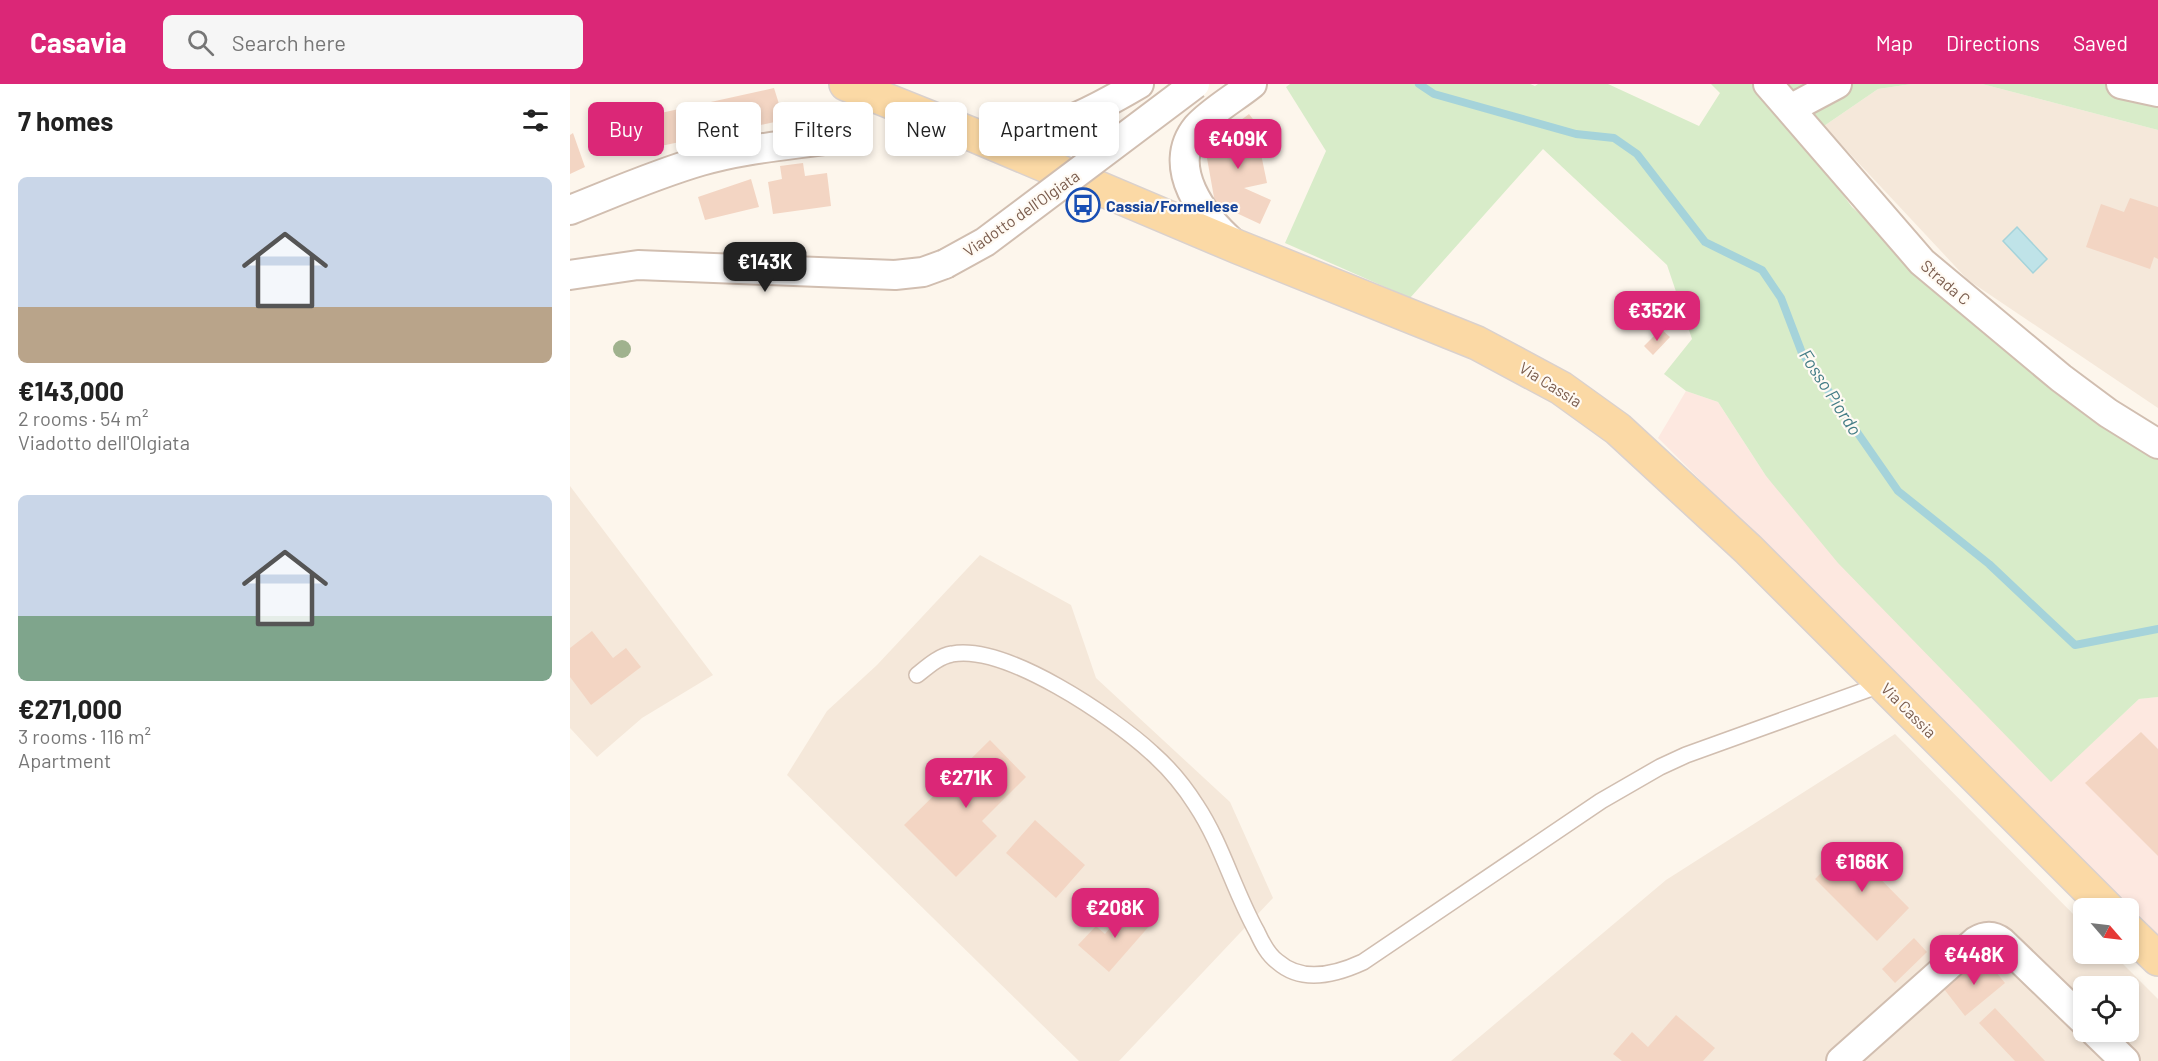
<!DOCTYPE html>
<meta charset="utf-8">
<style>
body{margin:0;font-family:Barlow,sans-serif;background:#f6f6f6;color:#222;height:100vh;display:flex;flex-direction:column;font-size:22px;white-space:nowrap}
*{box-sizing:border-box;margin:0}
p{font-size:20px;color:#767676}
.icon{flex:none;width:33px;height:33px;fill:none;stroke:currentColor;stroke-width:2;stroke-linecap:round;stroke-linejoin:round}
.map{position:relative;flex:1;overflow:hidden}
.panel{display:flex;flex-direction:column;background:#fff;width:570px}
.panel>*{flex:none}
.top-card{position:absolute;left:18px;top:18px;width:570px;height:54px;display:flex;gap:12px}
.needle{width:39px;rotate:118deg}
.controls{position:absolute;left:1503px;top:814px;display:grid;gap:12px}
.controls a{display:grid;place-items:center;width:66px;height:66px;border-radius:9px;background:#fff;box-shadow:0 3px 9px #0003;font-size:30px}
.price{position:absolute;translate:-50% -51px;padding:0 14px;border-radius:12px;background:#db2777;color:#fff;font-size:20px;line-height:39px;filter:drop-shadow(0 2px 3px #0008)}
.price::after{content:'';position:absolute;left:50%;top:36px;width:18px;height:14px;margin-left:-9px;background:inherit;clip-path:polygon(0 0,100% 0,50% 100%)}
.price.current{background:#222;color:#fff}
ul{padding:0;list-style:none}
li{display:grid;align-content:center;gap:12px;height:318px;padding:0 18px}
li span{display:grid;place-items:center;height:186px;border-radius:9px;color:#555}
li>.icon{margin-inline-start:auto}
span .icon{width:108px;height:108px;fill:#fffc;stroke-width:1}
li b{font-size:26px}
h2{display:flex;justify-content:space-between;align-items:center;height:72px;padding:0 18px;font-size:26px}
.pill{padding:0 21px;border-radius:9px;background:#fff;box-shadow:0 3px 9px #0003;font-size:21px;line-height:54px}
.pill.current{background:#db2777;color:#fff}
header{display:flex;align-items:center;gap:36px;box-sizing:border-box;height:84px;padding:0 30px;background:#db2777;color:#fff}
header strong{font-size:28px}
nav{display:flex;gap:33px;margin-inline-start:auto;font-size:21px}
.search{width:420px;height:54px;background:#f6f6f6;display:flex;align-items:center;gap:15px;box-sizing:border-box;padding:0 21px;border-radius:9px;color:#767676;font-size:22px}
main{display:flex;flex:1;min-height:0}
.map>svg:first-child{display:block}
.residential{fill:#f5e8da;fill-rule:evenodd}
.commercial{fill:#fde8e0}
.green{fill:#d8ecc9}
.water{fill:#bfe3e8;stroke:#a5d3da;stroke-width:1.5}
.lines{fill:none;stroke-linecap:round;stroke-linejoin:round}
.stream{stroke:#a5d3da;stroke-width:8}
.building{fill:#f3d5c3}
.lane-casing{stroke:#d1beb0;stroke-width:18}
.street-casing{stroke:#d1beb0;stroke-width:32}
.primary-casing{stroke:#dad1cd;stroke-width:36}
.lane{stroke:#fff;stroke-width:15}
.street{stroke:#fff;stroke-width:28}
.primary{stroke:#fbd9a5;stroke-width:33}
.street-bridge-casing{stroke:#d1beb0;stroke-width:32;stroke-linecap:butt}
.street-bridge{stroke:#fff;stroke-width:28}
.tree{fill:#a0b28e}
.labels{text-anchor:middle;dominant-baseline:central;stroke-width:4.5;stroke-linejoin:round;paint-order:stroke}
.transit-label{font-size:16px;font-weight:bold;fill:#164399;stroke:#fffaf3;text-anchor:start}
.street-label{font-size:16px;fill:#7a5c4d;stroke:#fffaf3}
.water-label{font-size:18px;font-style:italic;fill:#437c86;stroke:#fffaf3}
</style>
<header>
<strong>Casavia</strong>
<div class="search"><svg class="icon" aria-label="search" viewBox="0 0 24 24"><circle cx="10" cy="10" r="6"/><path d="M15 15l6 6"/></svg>Search here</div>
<nav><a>Map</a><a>Directions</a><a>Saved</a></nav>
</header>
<main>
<section class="panel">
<h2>7 homes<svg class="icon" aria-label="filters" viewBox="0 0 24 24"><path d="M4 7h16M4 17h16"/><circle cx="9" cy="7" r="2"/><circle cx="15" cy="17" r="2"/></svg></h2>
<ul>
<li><span style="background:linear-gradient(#c9d6e8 70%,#b9a48a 0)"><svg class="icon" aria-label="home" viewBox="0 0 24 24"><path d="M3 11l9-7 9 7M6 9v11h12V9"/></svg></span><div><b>€143,000</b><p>2 rooms · 54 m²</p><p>Viadotto dell'Olgiata</p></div></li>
<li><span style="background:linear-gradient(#c9d6e8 65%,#7fa58c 0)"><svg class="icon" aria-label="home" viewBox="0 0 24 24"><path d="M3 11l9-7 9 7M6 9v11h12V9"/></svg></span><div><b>€271,000</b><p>3 rooms · 116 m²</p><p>Apartment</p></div></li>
</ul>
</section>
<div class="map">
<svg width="1588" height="977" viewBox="0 0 1588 977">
<rect width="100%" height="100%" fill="#fdf6ec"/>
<path class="residential" d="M1342 0H1412L1588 46V324L1398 196 1254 42 1308 5Z
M0 402 143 591 72 634 27 673 0 644Z
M410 471 501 521 526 594 660 718 703 814 549 977H509L217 691 257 627 307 581Z
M1325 650 1513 840 1514 870H1543L1588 915V977H881L1096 796ZM1514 903H1558V948H1514Z"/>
<path class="commercial" d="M1116 307 1148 318 1196 392 1481 697 1569 615 1588 613V851L1088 354Z"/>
<path class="green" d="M720 0H960L965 2 968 0H1038L1129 42 1150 9 1141 0H1186L1200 11 1282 123 1440 265 1588 366V613L1569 615 1481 698 1268 479 1196 392 1148 318 1116 307 1094 290 1122 255 1097 181 973 65 840 214 715 159 756 67 716 3Z
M1210 0H1342L1308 5 1254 42Z
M1412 0H1588V46Z"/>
<path class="water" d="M1447 143 1477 175 1463 189 1433 157Z"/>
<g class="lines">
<path class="stream" d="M849 0 864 10 1006 50 1044 54 1067 70 1135 158 1192 186 1211 214 1232 269 1328 407 1419 480 1505 561 1588 545"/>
</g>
<path class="building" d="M204 4 214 36 67 67 59 36Z
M679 30 696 52 666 75 691 70 697 99 674 104 701 116 690 140 645 119 635 63Z
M3 49 15 83 0 90V51Z
M233 79 235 92 257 89 261 122 203 130 198 98 212 95 210 82Z
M181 95 189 123 135 136 128 113Z
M1560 114 1588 123V175L1584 173 1580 185 1516 163 1531 120 1554 128Z
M1091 245 1100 253 1083 271 1074 262Z
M22 547 43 574 56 564 71 583 21 621 0 593V564Z
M1571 648 1588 665V772L1515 699Z
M420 656 456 693 412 737 427 752 386 793 334 741Z
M465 736 515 781 486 814 436 769Z
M1278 762 1339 824 1307 857 1245 795Z
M559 821 581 840 539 888 508 861 526 842 535 850Z
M1344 854 1357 868 1325 899 1312 885Z
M1413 872 1435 899 1395 932 1374 905Z
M1425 924 1475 977H1445L1409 939Z
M1106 931 1145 964 1133 977H1052L1043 970 1062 948 1078 963Z"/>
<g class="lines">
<defs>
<path id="lane" d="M347 591C357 583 369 572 382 570 436 560 543 633 582 669 599 684 614 702 626 721 652 760 664 807 687 848 692 859 698 871 708 878 733 900 767 890 793 878L1031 717 1090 683 1116 671 1313 600"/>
<path id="street" d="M1198 0 1352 178 1491 294 1538 329 1588 360
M1551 0 1588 8
M1220 25 1267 0
M408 50C469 57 518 30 569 0
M0 126C43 109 86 90 131 77 175 64 223 61 268 54
M664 160C634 134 594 83 627 43 640 28 666 13 682 0
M0 191 68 181 325 191 353 188 375 180
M1525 948 1555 977
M1271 977 1406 857C1416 851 1423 851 1432 858L1514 937"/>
<path id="primary" d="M276 0 401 50 668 163 907 259 991 304 1048 345 1178 465 1538 825
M1558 846 1588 875"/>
</defs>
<use href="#lane" class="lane-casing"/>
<use href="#street" class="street-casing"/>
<use href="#primary" class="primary-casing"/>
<use href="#lane" class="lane"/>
<use href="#street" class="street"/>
<use href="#primary" class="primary"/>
<defs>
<path id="street-bridge" d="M375 180 415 158 625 0"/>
</defs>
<use href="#street-bridge" class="street-bridge-casing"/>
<use href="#street-bridge" class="street-bridge"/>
</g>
<circle class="tree" cx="52" cy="265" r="9"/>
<defs>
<symbol id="bus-ring" viewBox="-11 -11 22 22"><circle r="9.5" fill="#fffaf3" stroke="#1a4fb4" stroke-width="1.5"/><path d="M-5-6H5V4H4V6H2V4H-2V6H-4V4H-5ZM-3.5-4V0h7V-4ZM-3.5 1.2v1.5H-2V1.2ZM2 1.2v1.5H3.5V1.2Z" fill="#1a4fb4"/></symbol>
</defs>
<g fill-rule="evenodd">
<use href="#bus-ring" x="494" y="102" width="38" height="38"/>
</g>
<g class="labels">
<g class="transit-label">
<text x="536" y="121">Cassia/Formellese</text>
</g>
<g class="street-label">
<text transform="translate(451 129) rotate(-35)">Viadotto dell'Olgiata</text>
<text transform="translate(1376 198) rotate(41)">Strada C</text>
<text transform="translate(981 300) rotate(32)">Via Cassia</text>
<text transform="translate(1339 626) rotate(45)">Via Cassia</text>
</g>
<g class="water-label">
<text transform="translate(1261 308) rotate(57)">Fosso Piordo</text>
</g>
</g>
</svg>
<div class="controls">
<a><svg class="needle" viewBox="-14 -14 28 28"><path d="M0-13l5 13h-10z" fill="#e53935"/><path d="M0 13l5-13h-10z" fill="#767676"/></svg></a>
<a><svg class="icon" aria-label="locate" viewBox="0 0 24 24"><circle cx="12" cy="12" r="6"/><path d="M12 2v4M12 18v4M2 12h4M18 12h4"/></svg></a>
</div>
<b class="price" style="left:668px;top:86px">€409K</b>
<b class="price current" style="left:195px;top:209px">€143K</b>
<b class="price" style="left:1087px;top:258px">€352K</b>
<b class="price" style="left:396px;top:725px">€271K</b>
<b class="price" style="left:1292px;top:809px">€166K</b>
<b class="price" style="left:545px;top:855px">€208K</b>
<b class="price" style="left:1404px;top:902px">€448K</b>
<div class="top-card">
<a class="pill current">Buy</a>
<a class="pill">Rent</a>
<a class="pill">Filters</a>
<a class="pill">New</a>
<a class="pill">Apartment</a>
</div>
</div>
</main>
